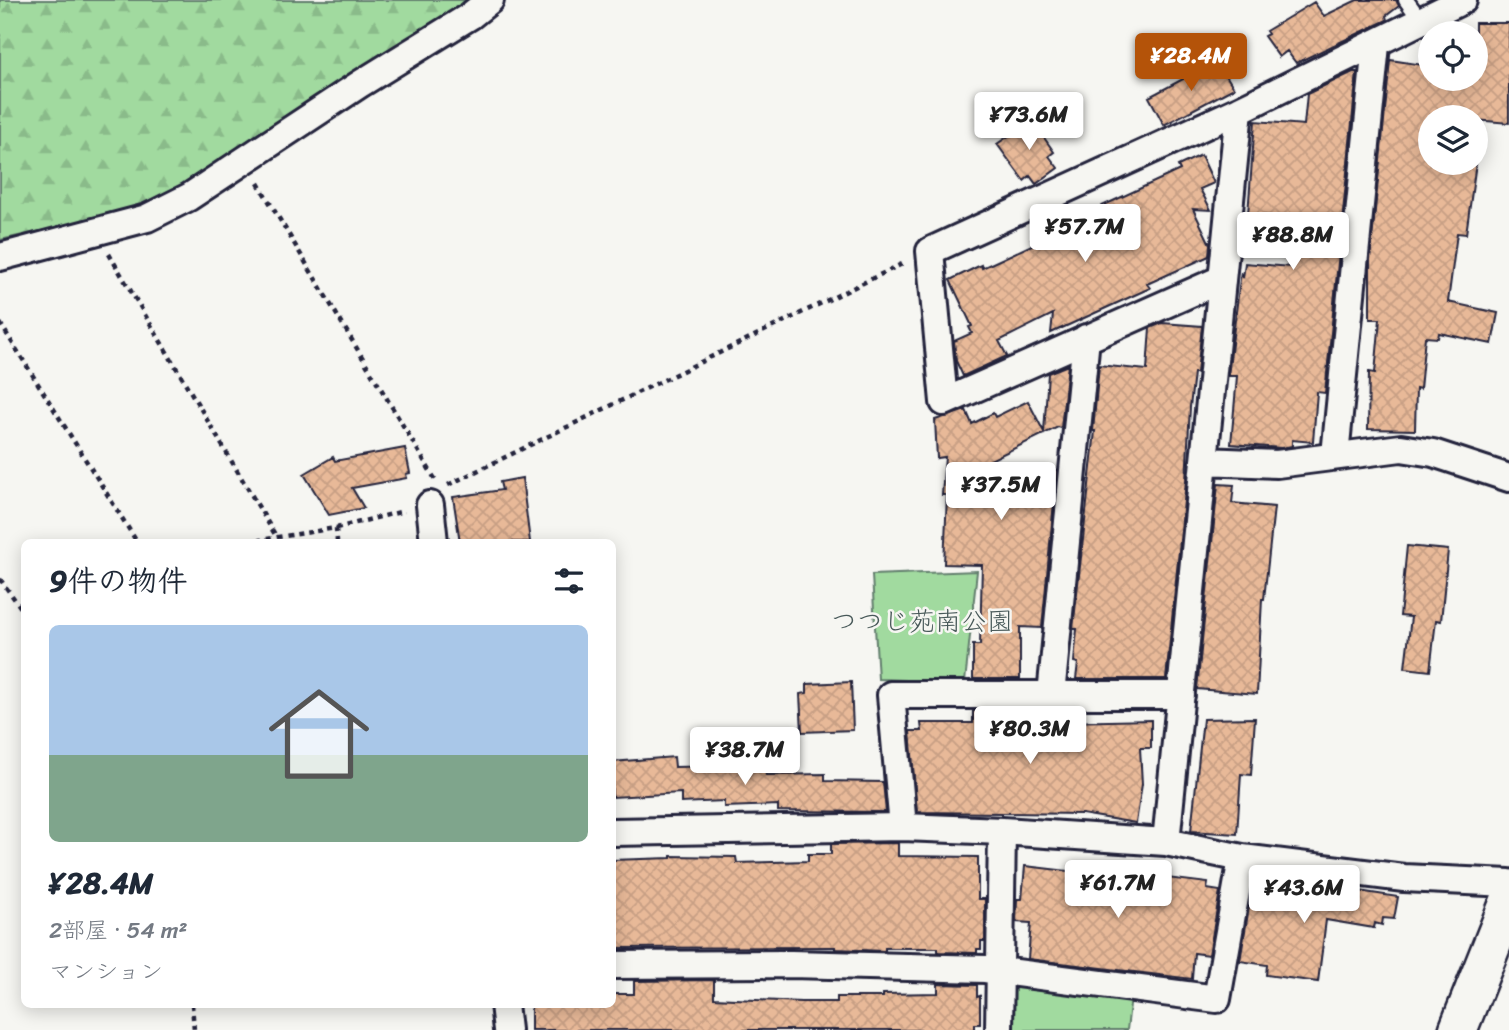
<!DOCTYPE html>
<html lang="ja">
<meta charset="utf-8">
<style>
body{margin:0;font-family:Sriracha,"Klee One",sans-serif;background:#f2f2f3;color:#1f2937;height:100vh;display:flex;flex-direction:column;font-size:26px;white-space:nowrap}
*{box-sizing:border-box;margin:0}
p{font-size:23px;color:#747a83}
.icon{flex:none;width:38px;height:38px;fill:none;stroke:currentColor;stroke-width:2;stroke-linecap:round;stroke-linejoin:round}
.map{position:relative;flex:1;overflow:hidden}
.sheet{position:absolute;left:21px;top:539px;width:595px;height:469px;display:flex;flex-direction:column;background:#fff;border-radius:10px;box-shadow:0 4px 18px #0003}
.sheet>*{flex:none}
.buttons{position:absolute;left:1418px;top:21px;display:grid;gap:14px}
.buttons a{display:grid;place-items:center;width:70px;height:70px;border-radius:50%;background:#fff;box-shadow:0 4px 18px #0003;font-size:35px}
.price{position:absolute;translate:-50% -60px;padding:0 16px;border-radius:7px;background:#fff;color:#222;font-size:23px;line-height:46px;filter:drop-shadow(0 2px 4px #0008)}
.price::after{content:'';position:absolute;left:50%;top:42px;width:21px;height:16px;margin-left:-10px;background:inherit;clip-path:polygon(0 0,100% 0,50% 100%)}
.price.on{background:#b45309;color:#fff}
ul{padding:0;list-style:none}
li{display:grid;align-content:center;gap:14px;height:371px;padding:0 28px}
li span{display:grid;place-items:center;height:217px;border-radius:10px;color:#555}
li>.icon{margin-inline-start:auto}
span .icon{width:126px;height:126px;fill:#fffc;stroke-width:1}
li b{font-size:30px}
h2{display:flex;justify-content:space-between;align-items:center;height:84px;padding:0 28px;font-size:30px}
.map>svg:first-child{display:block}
.forest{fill:url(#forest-firs);stroke:#627e6d;stroke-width:2}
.park{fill:#a1da9f;stroke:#627e6d;stroke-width:2}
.building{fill:url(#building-cross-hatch);stroke:#22223b;stroke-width:2}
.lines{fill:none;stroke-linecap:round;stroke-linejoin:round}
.lane-casing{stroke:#22223b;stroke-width:19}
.street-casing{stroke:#22223b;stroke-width:32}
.secondary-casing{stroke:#22223b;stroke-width:42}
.path{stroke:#22223b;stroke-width:4.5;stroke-dasharray:5 5;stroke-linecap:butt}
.lane{stroke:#f6f6f2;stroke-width:14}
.street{stroke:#f6f6f2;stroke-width:26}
.secondary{stroke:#f6f6f2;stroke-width:37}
.labels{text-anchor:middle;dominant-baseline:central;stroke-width:5;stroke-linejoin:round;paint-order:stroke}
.park-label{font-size:26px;fill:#485959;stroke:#f6f6f2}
</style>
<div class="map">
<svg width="1509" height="1030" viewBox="0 0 1509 1030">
<defs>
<pattern id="forest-firs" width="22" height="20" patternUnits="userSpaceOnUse" patternTransform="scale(1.75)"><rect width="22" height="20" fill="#a1da9f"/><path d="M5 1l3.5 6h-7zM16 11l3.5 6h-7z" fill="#8abb8a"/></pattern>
<pattern id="building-cross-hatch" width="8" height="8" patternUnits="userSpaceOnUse" patternTransform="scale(1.75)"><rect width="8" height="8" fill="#e8b998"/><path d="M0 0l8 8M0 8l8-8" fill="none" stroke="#c79f84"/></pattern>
</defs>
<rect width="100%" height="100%" fill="#f6f6f2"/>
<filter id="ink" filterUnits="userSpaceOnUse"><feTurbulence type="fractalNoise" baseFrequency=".0143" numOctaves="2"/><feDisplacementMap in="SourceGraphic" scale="14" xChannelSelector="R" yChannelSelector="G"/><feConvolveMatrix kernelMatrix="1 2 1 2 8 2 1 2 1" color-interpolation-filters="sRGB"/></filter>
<g filter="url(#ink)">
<path class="forest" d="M0 0H473L255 136 147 208 0 240Z"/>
<path class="park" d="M977 571 965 682 878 679 872 575Z
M1022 983 1131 996 1127 1030H1012V990Z"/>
<path class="building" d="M1357 0H1396L1399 6 1386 16 1387 20 1296 63 1287 51 1279 57 1264 36 1268 34 1266 31 1314 2 1324 16Z
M1475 23H1509V123L1475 120V117H1430V163H1476L1466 234 1457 233 1448 302 1498 313 1492 344 1439 333 1438 338 1425 337 1420 389 1416 388 1415 430 1368 429 1369 372 1375 373 1380 319H1370V260L1390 60 1430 66V79H1475Z
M1217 61 1234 88 1164 125 1149 97Z
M1353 72H1357L1325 393 1317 392 1313 442 1292 440V446L1281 448 1231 444 1237 376H1228L1241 272 1243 278 1245 263 1290 267 1294 218 1248 214 1255 121 1304 125 1307 94Z
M1029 116 1054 152 1049 156 1058 168 1036 184 1030 176 1024 181 997 144 1013 133 1010 130Z
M1201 155 1214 183 1200 189 1211 210 1193 209 1210 244 1209 256 1147 284 1150 288 1051 333 1053 314 999 341 1007 356 963 376 956 361 954 341 972 333 969 327 972 326 950 280 981 265 982 268 1034 244 1031 239 1180 170 1178 166Z
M1162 323 1202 326 1197 373H1194L1190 407 1186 481 1166 679H1076L1078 663 1074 662 1077 629H1073L1095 431H1093L1099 365 1147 370 1150 328Z
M1068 365 1061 428 1058 427 984 463 1057 470 1042 628 1020 627V679H973V645H980L982 565 944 564 947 495H942L945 457 937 458 935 420 966 410 972 424 993 413 995 417 1028 401 1044 432 1048 373Z
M405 448 410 473 406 474 407 478 352 488 364 508 329 515 304 474 333 457 335 461Z
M522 478 530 542H460L453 497 502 490 500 482Z
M1218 484 1234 485 1232 503 1274 507 1264 599H1262L1257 694 1197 689Z
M1407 546 1448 550 1441 621 1436 620 1430 671 1405 668 1411 617 1400 616Z
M851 682 853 730 802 732 800 694 807 693V684Z
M973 711H1020L1022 723 1151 720V748H1140L1142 784 1136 823 1082 814 917 812 910 731H922L921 723H973Z
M1255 718 1251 775 1241 774 1237 834 1191 831 1203 719Z
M674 757 675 767 765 765 766 775 825 774V781L883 782 886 812 778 811V805L724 807V801L681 803V793L612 797V762Z
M898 843V856L978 857V899H985V941H981V949H977V953L938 952V948H885V951L835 949V947L612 948V860L671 858V856L736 857 737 863 808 861V854H831V844Z
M1025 866 1102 875 1103 870 1208 883 1207 889 1220 891 1209 955 1194 953 1192 979 1028 959 1031 923 1016 922 1017 899H1022Z
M1260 881 1351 894 1352 890 1398 897 1394 919 1383 918 1382 925 1375 923 1374 928 1326 920 1318 982 1266 975 1267 965 1240 961 1251 895 1258 896Z
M714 980V998L801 1002H837V997H883V994L938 993V984L977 985V997L980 996V1024H975V1030H531V1004H612V994H634V981Z"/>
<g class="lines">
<defs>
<path id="lane" d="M1406 0 1421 21"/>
<path id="street" d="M0 257 147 218 189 197 360 84 470 16 490 0
M1222 279 944 402 930 251 1239 110 1463 0
M1335 455 1376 45
M1204 461 1277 464 1401 448 1433 453 1509 478
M430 505 434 542
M1051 695 1086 338
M903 827 891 695H1181
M612 832 903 827 1002 831 1166 842 1242 858 1404 878 1509 883
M1166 842 1239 110
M612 965 791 964 985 969 1217 999 1242 858
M504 1004 507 1030
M999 1030 1002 831"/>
<path id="secondary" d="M1458 1030 1509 902"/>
</defs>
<use href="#lane" class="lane-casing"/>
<use href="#street" class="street-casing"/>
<use href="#secondary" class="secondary-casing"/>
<path class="path" d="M258 183 435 479
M109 254 277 538
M0 323 137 542
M448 485 906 262
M336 528 337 542
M247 542 336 528 404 511
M0 579 21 608 24 607
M192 1004 194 1030"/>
<use href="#lane" class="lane"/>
<use href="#street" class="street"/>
<use href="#secondary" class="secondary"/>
</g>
</g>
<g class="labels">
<g class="park-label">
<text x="922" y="621">つつじ苑南公園</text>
</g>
</g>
</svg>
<div class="buttons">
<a><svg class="icon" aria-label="locate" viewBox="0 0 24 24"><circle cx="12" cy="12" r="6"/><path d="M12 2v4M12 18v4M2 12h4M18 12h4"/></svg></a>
<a><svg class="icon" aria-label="layers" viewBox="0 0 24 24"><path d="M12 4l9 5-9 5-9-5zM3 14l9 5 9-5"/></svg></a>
</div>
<b class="price on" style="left:1191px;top:93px">¥28.4M</b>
<b class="price" style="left:1029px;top:152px">¥73.6M</b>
<b class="price" style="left:1085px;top:264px">¥57.7M</b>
<b class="price" style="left:1293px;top:272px">¥88.8M</b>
<b class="price" style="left:1001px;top:522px">¥37.5M</b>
<b class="price" style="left:1030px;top:766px">¥80.3M</b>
<b class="price" style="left:745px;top:787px">¥38.7M</b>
<b class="price" style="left:1118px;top:920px">¥61.7M</b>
<b class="price" style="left:1304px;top:925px">¥43.6M</b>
<section class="sheet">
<h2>9件の物件<svg class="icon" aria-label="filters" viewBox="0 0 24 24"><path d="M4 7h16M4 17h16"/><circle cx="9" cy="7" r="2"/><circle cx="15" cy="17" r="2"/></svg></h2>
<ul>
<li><span style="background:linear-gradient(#a9c7e8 60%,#7fa58c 0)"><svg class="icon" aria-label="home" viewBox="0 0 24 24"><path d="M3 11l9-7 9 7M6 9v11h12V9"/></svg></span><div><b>¥28.4M</b><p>2部屋 · 54 m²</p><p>マンション</p></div></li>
</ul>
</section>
</div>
